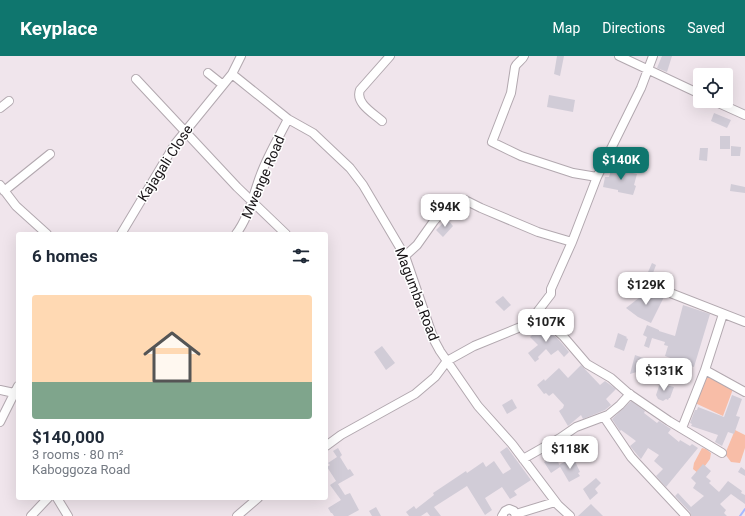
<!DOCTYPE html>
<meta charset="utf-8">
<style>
body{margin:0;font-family:Roboto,sans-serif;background:#f6f6f7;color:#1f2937;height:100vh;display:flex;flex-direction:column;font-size:15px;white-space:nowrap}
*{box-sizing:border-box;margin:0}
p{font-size:13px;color:#747a83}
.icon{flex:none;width:22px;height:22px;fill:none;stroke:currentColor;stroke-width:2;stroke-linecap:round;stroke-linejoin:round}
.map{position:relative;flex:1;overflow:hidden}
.side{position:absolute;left:16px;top:176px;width:312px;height:268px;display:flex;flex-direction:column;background:#fff;border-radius:4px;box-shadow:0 4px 16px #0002}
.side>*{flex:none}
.buttons{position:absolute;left:693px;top:12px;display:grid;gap:8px}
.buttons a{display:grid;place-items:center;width:40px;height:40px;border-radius:4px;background:#fff;box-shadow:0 4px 16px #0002;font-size:20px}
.price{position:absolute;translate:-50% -34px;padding:0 9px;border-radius:8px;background:#fff;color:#222;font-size:13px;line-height:26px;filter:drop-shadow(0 1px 2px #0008)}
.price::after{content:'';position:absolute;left:50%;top:24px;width:12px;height:9px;margin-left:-6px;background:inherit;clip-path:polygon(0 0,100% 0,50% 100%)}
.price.on{background:#0f766e;color:#fff}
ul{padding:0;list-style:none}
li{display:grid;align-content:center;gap:8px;height:212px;padding:0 16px}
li+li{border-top:1px solid #e0e1e3}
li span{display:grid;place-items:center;height:124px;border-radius:4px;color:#555}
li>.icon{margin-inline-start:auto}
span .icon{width:72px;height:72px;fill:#fffc;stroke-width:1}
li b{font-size:17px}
h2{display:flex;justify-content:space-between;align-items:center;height:48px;padding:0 16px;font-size:17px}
header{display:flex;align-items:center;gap:24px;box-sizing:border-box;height:56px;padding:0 20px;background:#0f766e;color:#fff}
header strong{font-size:19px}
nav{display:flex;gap:22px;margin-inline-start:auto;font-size:14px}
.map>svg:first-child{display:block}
.green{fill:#f8bda7}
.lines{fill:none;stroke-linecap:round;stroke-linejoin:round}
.stream{stroke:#a7bafe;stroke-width:2}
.building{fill:#d1ccd7}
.minor-casing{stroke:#b2a8af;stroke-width:10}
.minor{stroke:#fff;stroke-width:8}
.labels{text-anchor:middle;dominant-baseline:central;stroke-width:3;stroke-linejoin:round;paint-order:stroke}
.street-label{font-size:14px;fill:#171316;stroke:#fff}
</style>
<header>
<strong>Keyplace</strong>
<nav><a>Map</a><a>Directions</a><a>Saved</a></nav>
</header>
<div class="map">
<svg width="745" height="460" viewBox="0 0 745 460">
<rect width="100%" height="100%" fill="#f0e5ec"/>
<path class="green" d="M706 317 733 333 723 360 695 347Z
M735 374 745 379V392L740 407 731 406 725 398Z
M702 392 706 393 711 397 710 403 699 418 693 413 694 407Z"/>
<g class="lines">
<path class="stream" d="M740 460 745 453"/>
</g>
<path class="building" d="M557 0H564L560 20 554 18Z
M662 0H672L667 16 657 12Z
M549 39 575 44 573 56 547 51Z
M714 57 731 64 727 72 711 65Z
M720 80H730V93H720Z
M731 90 741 91 740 100H731Z
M700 92H708L707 105 699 104Z
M613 108 624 112V115L637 118 634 129 636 130 633 139 618 136V134L603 131 605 121H609Z
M731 128 745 131V137L730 135Z
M447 163 453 170 443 181 436 174Z
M652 207 656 209 650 225 645 223Z
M649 234 664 241 651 267 638 261 626 252Z
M503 240 511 249 504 255 495 246Z
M683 249 710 258 694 311 665 300 668 290 664 289 665 286 652 282 649 292 644 290 647 281 643 279 647 269 659 274V275L675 280Z
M538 265 559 284 569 296 564 301 558 294 551 299 546 293 538 301 539 303 535 306 528 297 538 289 530 281 540 271 536 267Z
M618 277 627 281 626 282 628 283 624 295 614 291Z
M382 290 395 307 386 314 374 296Z
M635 299 649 304 648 309 644 308 643 310 636 308 640 315 630 318Z
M581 309 600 329 605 325 616 333 606 343 611 349 605 354 583 363 581 359 568 370 559 355 563 352 564 349 553 337 549 340 546 337 544 338 537 329 544 323 545 325 559 312 568 322Z
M661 328 674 331 670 342H669L668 344 666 343 663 345 658 343 656 339 659 330Z
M732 339 742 343 736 360 740 361 734 378 728 376 722 390 715 386 718 379 691 370 692 368 690 367 695 354H697L698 351 724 361Z
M512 343 517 352 507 358 502 349Z
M631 345 645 355 644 357 657 367 659 365 671 373 668 377 679 386 680 384 690 390 692 388 698 392 666 431 656 420 663 413 654 405 659 399 648 392 641 403 639 401 630 390 636 385 621 374 620 375 612 363Z
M574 389 578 394 570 400 566 395Z
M507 391 531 424 514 435 517 439 510 443 502 431 485 442 492 454 485 459 467 430 434 451 441 460H430L427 456 421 460H409L406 456 414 450 416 453 434 439 433 437 466 415 467 417 483 406 486 411 494 405 503 418 511 413 500 396Z
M338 392 342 399 340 401 348 414 350 413 354 419 338 428 327 411 330 409 328 407 337 401 333 395Z
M556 400 560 411 551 417 544 406Z
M573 401 580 416 578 417 580 420 569 426 559 409Z
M703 408 711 415 706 421 711 425 709 427 719 436 728 425 742 435 741 437 745 439V448L731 438 720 448 726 454 724 457 727 460H691L690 456 675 440 678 437 691 451 704 440 693 432 696 427 691 422Z
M741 411 745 414V420L738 416Z
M596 422 601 427 595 433 598 437 590 444 583 433Z
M336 425 345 439 350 437 359 454 348 460H334L332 457H331L328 452 341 444 330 429Z
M591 448 603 460H578Z
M376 451 381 460H372L369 455Z"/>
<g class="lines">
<defs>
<path id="minor" d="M524 0C522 5 517 6 515 11L511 37 492 86 521 100 573 117 597 121
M619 0 700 38
M208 17 223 29
M232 18 288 63 313 77 350 112 363 129 405 200 434 284 440 295 478 350 512 388 558 449 570 460
M136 23 237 131 286 178
M714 45 745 59
M0 52 9 45
M382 65C373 57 355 47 360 34L390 0
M0 129 16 150 47 178
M4 135 50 98
M121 178 175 88 232 18 241 0
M236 178C249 161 253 139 261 118 268 99 279 81 288 63
M405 200 417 189 434 165 448 149 458 143 465 144 481 152 538 176 572 186
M655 231 745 266
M537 257 563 280 587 308 611 322 628 337 669 365 722 397
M705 314 745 336
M0 334 14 337
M604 361 631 401 686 460
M0 366 18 330
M682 372 705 314 723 258
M326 390 341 379 415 338 435 321 447 305 474 290 528 268 551 238V233L572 186 597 121 641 32 653 0
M523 403 560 382 576 371 608 359 620 349 630 338
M57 442 68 460
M516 458 555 446
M31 460 48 442
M237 460 258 442
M502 460 505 455 509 453 514 455 516 460"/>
</defs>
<use href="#minor" class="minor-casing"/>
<use href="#minor" class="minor"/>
</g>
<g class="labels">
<g class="street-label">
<text transform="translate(165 107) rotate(-57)">Kajagali Close</text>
<text transform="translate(263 121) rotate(-67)">Mwenge Road</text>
<text transform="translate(417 238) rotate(69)">Magumba Road</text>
</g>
</g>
</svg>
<div class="buttons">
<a><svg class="icon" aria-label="locate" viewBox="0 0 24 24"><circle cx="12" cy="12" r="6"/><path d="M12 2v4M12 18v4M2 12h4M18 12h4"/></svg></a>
</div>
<b class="price on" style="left:621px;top:125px">$140K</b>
<b class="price" style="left:445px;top:172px">$94K</b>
<b class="price" style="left:646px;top:250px">$129K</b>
<b class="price" style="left:546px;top:287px">$107K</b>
<b class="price" style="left:664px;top:336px">$131K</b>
<b class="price" style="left:570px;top:414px">$118K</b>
<section class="side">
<h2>6 homes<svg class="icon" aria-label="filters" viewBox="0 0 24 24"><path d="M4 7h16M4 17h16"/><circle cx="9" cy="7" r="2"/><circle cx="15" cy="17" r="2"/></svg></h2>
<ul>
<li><span style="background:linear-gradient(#ffd9b3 70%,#7fa58c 0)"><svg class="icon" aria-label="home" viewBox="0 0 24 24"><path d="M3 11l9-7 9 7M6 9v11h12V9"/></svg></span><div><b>$140,000</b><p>3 rooms · 80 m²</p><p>Kaboggoza Road</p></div></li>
</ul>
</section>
</div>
